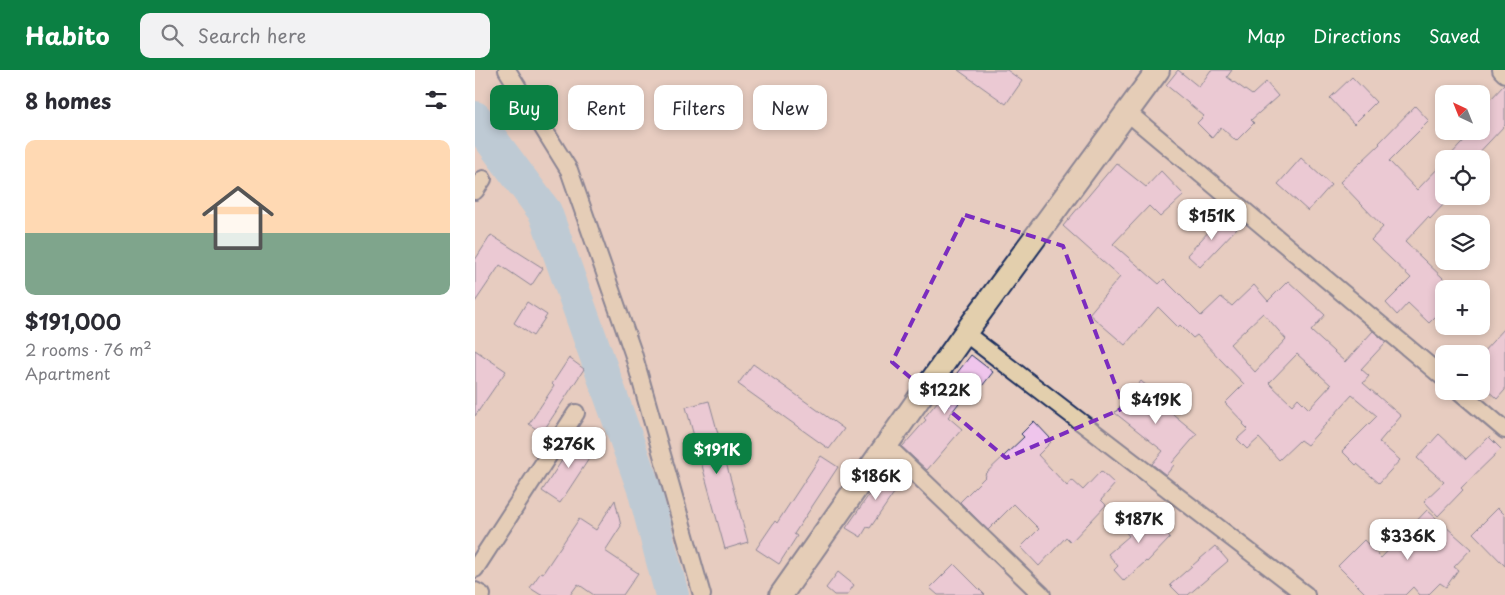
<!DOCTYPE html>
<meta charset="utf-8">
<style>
body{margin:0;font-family:"Playpen Sans",sans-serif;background:#f2f2f3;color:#2b2b33;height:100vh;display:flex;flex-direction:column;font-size:19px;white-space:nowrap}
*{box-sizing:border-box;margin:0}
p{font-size:16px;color:#7c7c81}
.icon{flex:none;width:28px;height:28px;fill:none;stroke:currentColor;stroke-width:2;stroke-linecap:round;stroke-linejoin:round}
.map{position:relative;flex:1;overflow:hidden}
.side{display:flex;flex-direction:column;background:#fff;width:475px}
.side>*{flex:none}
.hud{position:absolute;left:15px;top:15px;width:475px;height:45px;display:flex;gap:10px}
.needle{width:32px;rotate:317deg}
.buttons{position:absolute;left:960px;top:15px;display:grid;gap:10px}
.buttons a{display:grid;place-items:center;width:55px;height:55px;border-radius:10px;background:#fff;box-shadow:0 2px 8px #0003;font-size:25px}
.price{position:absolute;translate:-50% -42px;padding:0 11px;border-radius:10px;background:#fff;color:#222;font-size:16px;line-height:32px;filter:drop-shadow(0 1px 2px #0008)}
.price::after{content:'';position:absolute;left:50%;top:30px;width:15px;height:11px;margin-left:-8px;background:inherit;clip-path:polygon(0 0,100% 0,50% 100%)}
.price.selected{background:#0b8043;color:#fff}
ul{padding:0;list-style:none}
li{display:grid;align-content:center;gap:10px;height:265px;padding:0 25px}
li span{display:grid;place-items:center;height:155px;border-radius:10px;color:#555}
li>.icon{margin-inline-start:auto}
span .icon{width:90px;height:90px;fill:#fffc;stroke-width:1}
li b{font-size:21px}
h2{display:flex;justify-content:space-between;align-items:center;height:60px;padding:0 25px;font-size:21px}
.pill{padding:0 18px;border-radius:10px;background:#fff;box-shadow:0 2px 8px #0003;font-size:18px;line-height:45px}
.pill.selected{background:#0b8043;color:#fff}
header{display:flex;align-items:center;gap:30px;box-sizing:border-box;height:70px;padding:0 25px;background:#0b8043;color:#fff}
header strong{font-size:24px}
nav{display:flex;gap:28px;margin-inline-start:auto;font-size:18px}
.search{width:350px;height:45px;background:#f2f2f3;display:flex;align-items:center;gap:12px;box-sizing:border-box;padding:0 18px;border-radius:10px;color:#7c7c81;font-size:19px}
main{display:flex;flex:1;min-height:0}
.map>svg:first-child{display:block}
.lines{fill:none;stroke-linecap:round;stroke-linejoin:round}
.river{stroke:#8dc8ed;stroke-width:34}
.building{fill:#efc5ec;stroke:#1b2f5e;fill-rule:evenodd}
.street-casing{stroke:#1b2f5e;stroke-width:20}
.secondary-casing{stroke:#1b2f5e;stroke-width:26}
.street{stroke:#e3cfad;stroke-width:16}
.secondary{stroke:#e3cfad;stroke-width:22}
.marked{fill:none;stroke:#7b2cbf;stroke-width:4;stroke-dasharray:10 6;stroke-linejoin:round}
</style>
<header>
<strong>Habito</strong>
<div class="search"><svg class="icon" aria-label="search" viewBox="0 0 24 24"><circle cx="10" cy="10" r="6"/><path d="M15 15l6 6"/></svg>Search here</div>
<nav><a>Map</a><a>Directions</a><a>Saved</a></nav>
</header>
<main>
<section class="side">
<h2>8 homes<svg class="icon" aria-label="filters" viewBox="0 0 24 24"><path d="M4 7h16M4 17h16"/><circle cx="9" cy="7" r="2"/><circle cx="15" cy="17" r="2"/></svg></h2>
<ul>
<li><span style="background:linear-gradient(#ffd9b3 60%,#7fa58c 0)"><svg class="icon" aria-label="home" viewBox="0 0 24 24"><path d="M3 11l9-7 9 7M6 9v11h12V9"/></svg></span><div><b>$191,000</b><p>2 rooms · 76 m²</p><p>Apartment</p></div></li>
</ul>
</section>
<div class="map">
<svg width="1030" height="525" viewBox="0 0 1030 525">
<rect width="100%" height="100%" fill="#e7ccc0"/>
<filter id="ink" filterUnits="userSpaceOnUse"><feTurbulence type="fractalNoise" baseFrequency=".02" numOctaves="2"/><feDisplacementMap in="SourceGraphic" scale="10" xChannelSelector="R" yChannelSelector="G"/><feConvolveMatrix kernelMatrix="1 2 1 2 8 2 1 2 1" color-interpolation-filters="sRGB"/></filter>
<g filter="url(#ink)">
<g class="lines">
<path class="river" d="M0 48 70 142 169 419 197 525"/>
</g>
<path class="building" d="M483 0H532L547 11 531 34Z
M703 0 724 17 736 0H757L752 7 777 25 791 12 803 26 776 50 779 53 761 71 746 57 737 68 722 53 729 46 691 15Z
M877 7 901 32 879 54 855 28Z
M1030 14V55L998 89H972L998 61H1006V25L1014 31Z
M940 36 954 51 914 91 942 120 969 92V134L955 149 953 147 930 172 969 209V238L954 253 933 233 922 245 911 233 936 208 896 170 908 157 865 112 905 74 904 73Z
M826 88 856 115 833 141 803 114Z
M641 93 671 117 686 101 709 125 685 147 674 136 638 174 684 214 689 209 726 246 746 227 757 236 779 215 793 231 813 211 850 245 836 261 870 292 898 261 911 272 886 299 894 306 888 313 926 346 904 372 925 390 904 413 882 394 881 395 867 381 902 346 877 325 832 375 825 370 804 390 784 368 772 379 762 369 773 359 768 354 769 353 750 333 769 314 722 265 718 268 705 255 703 257 683 237 650 275 614 244 645 207 588 156ZM788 243 811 269 780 302 755 274ZM822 284 856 315 834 339 823 328 817 335 794 313Z
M749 145 763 157 725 197 712 185Z
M16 165 68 198 56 216 25 195 0 232V190Z
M52 232 72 245 58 266 39 253Z
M1030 258V320L1022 329 1006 314V284Z
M0 280 31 301 0 346Z
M496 285 518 302 504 320 498 315 473 347 487 359 452 400 427 377 451 350 449 348 463 331 461 330Z
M94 288 109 299 67 363 54 354 79 316 77 314Z
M278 294 369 359 354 379 263 314Z
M666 311 690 332 687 335 722 364 697 393 699 395 691 405 677 394 688 381 640 343Z
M234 331 273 472 250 479 211 337Z
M559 351 575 368 573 370 576 372 563 385 592 416 597 410 608 420 626 401 640 414 626 430 631 435 596 472 591 467 564 496 546 477 564 459 539 434 513 460 485 432 511 406 510 404 549 367 546 364Z
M964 364 991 389 1014 367 1026 379 986 418 988 420 963 446 949 431 969 412 942 388Z
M103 366 121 378 85 433 67 421Z
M346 386 363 397 319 464 322 466 304 494 281 479 300 451 302 453Z
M416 393 430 407 395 458 392 457 386 467 371 458Z
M140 430 146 456 130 481 163 503 148 525H119L103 514 95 525H66L55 518 66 502 68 503 104 449 121 460Z
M674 437 691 456 687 460 695 468 672 492 671 491 649 511 639 500 643 496 633 484 654 466 649 460Z
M1023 438 1030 445V496L998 463Z
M952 440 996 479 979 497 983 500 971 517 965 513 953 525H945L938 517 930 525H892L863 496 889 470 906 488Z
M740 476 753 491 713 525H705L695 515Z
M479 494 510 525H463L455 518Z
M363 502 379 515 372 525H359L351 518Z"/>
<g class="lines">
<defs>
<path id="street" d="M32 0 94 100 158 283 227 525
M1026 0 1030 4
M652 42 969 308
M0 121 8 109
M490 263 831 525
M984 321 1030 360
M411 375 567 525
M0 499 101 343
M0 521 7 525"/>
<path id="secondary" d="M306 525 490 263 683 0"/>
</defs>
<use href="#street" class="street-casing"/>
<use href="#secondary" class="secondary-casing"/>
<use href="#street" class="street"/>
<use href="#secondary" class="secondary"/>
</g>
</g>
<path d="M0 0H1030V525H0ZM490 145 588 176 649 338 531 388 417 292Z" fill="#e7ccc0" fill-opacity=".55" fill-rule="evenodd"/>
<path class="marked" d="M490 145 588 176 649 338 531 388 417 292Z"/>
</svg>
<div class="buttons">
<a><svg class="needle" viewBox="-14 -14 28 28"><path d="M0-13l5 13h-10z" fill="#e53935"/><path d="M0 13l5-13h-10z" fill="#7c7c81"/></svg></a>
<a><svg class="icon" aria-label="locate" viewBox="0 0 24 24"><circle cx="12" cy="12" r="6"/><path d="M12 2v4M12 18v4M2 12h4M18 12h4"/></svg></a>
<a><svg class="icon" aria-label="layers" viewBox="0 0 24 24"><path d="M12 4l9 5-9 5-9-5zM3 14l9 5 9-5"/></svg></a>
<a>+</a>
<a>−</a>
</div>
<b class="price" style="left:737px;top:171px">$151K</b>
<b class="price" style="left:470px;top:345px">$122K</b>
<b class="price" style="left:681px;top:355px">$419K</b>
<b class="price" style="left:94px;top:399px">$276K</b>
<b class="price selected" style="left:242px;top:405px">$191K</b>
<b class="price" style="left:401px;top:431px">$186K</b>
<b class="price" style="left:664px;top:474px">$187K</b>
<b class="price" style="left:933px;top:491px">$336K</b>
<div class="hud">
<a class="pill selected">Buy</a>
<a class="pill">Rent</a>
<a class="pill">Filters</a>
<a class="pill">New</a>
</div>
</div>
</main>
